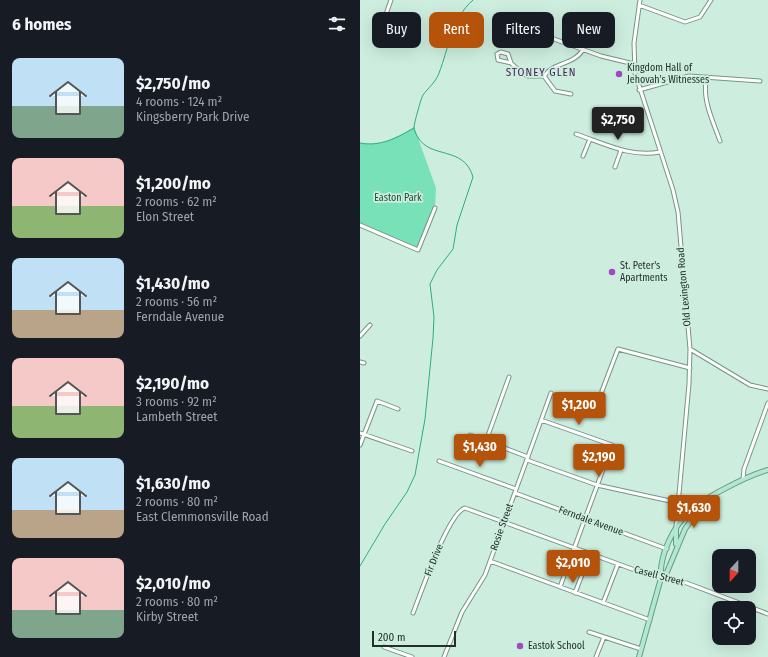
<!DOCTYPE html>
<meta charset="utf-8">
<style>
body{margin:0;font-family:"Fira Sans Condensed",sans-serif;background:#20242c;color:#f1f3f6;height:100vh;display:flex;flex-direction:column;font-size:15px;white-space:nowrap}
*{box-sizing:border-box;margin:0}
p{font-size:13px;color:#9ea1a6}
.icon{flex:none;width:22px;height:22px;fill:none;stroke:currentColor;stroke-width:2;stroke-linecap:round;stroke-linejoin:round}
.map{position:relative;flex:1;overflow:hidden}
.panel{display:flex;flex-direction:column;background:#171b24;width:360px}
.panel>*{flex:none}
.top-card{position:absolute;left:12px;top:12px;width:336px;height:36px;display:flex;gap:8px}
.needle{width:26px;rotate:201deg}
.fabs{position:absolute;left:352px;top:549px;display:grid;gap:8px}
.fabs a{display:grid;place-items:center;width:44px;height:44px;border-radius:8px;background:#171b24;box-shadow:0 4px 16px #0002;font-size:20px}
.scale{position:absolute;left:12px;bottom:10px;width:84px;box-sizing:border-box;padding-left:4px;border:2px solid #23302a;border-top:0;font-size:11px;line-height:14px;white-space:nowrap;color:#23302a;-webkit-text-stroke:3px #cdeedf;paint-order:stroke}
.price{position:absolute;translate:-50% -34px;padding:0 9px;border-radius:4px;background:#b45309;color:#fff;font-size:13px;line-height:26px;filter:drop-shadow(0 1px 2px #0008)}
.price::after{content:'';position:absolute;left:50%;top:24px;width:12px;height:9px;margin-left:-6px;background:inherit;clip-path:polygon(0 0,100% 0,50% 100%)}
.price.on{background:#222;color:#fff}
ul{padding:0;list-style:none}
li{display:flex;align-items:center;gap:12px;height:100px;padding:0 12px}
li span{display:grid;place-items:center;flex:none;width:112px;height:80px;border-radius:8px;color:#555}
li>.icon{margin-inline-start:auto}
span .icon{width:48px;height:48px;fill:#fffc;stroke-width:1}
li b{font-size:17px}
h2{display:flex;justify-content:space-between;align-items:center;height:48px;padding:0 12px;font-size:17px}
.tag{padding:0 14px;border-radius:8px;background:#171b24;box-shadow:0 4px 16px #0002;font-size:14px;line-height:36px}
.tag.on{background:#b45309;color:#fff}
main{display:flex;flex:1;min-height:0}
.map>svg:first-child{display:block}
.green{fill:#78e1b8}
.lines{fill:none;stroke-linecap:round;stroke-linejoin:round}
.stream{stroke:#2cac83;stroke-width:1}
.minor-casing{stroke:#759587;stroke-width:5}
.major-casing{stroke:#619d84;stroke-width:6}
.minor{stroke:#fff;stroke-width:3}
.major{stroke:#b4e7d2;stroke-width:4}
.poi-dot{fill:#9e4cbc;stroke:#cdeedf;stroke-width:1.5}
.labels{text-anchor:middle;dominant-baseline:central;stroke-width:3.5;stroke-linejoin:round;paint-order:stroke}
.poi-label{font-size:10px;fill:#23302a;stroke:#cdeedf;text-anchor:start}
.park-label{font-size:10px;fill:#174a38;stroke:#cdeedf}
.street-label{font-size:10px;fill:#23302a;stroke:#cdeedf}
.neighbourhood-label{font-size:11px;letter-spacing:1px;fill:#492257;stroke:#cdeedf}
</style>
<main>
<section class="panel">
<h2>6 homes<svg class="icon" aria-label="filters" viewBox="0 0 24 24"><path d="M4 7h16M4 17h16"/><circle cx="9" cy="7" r="2"/><circle cx="15" cy="17" r="2"/></svg></h2>
<ul>
<li><span style="background:linear-gradient(#bfe0f5 60%,#7fa58c 0)"><svg class="icon" aria-label="home" viewBox="0 0 24 24"><path d="M3 11l9-7 9 7M6 9v11h12V9"/></svg></span><div><b>$2,750/mo</b><p>4 rooms · 124 m²</p><p>Kingsberry Park Drive</p></div></li>
<li><span style="background:linear-gradient(#f6c9c9 60%,#8fb573 0)"><svg class="icon" aria-label="home" viewBox="0 0 24 24"><path d="M3 11l9-7 9 7M6 9v11h12V9"/></svg></span><div><b>$1,200/mo</b><p>2 rooms · 62 m²</p><p>Elon Street</p></div></li>
<li><span style="background:linear-gradient(#bfe0f5 65%,#b9a48a 0)"><svg class="icon" aria-label="home" viewBox="0 0 24 24"><path d="M3 11l9-7 9 7M6 9v11h12V9"/></svg></span><div><b>$1,430/mo</b><p>2 rooms · 56 m²</p><p>Ferndale Avenue</p></div></li>
<li><span style="background:linear-gradient(#f6c9c9 60%,#8fb573 0)"><svg class="icon" aria-label="home" viewBox="0 0 24 24"><path d="M3 11l9-7 9 7M6 9v11h12V9"/></svg></span><div><b>$2,190/mo</b><p>3 rooms · 92 m²</p><p>Lambeth Street</p></div></li>
<li><span style="background:linear-gradient(#bfe0f5 65%,#b9a48a 0)"><svg class="icon" aria-label="home" viewBox="0 0 24 24"><path d="M3 11l9-7 9 7M6 9v11h12V9"/></svg></span><div><b>$1,630/mo</b><p>2 rooms · 80 m²</p><p>East Clemmonsville Road</p></div></li>
<li><span style="background:linear-gradient(#f6c9c9 65%,#7fa58c 0)"><svg class="icon" aria-label="home" viewBox="0 0 24 24"><path d="M3 11l9-7 9 7M6 9v11h12V9"/></svg></span><div><b>$2,010/mo</b><p>2 rooms · 80 m²</p><p>Kirby Street</p></div></li>
</ul>
</section>
<div class="map">
<svg width="408" height="657" viewBox="0 0 408 657">
<rect width="100%" height="100%" fill="#cdeedf"/>
<path class="green" d="M54 127 76 188 75 208 58 250 0 225V143C21 147 37 137 54 127Z"/>
<g class="lines">
<path class="stream" d="M0 143C20 147 37 138 54 128
M0 566 25 524 47 492 55 475 65 419 73 338 74 317 70 284 77 270 93 249 97 225 113 177C104 145 70 160 57 136 56 134 54 130 54 127 54 124 61 98 63 95 68 88 76 82 79 73 89 48 91 19 113 0"/>
<defs>
<path id="minor" d="M280 0 274 43 275 73 313 190 318 212 330 349 329 384 316 527
M279 5 325 22 340 17 351 0
M25 17 31 0
M158 26 241 56 274 64
M151 63 138 60 137 54 141 52 148 54 151 63 162 73 168 76H184
M347 77C341 98 353 121 360 141
M279 90 329 76 400 81
M211 94 195 91 184 76C195 61 212 66 223 50
M216 134C243 143 271 158 300 152
M223 156 230 139
M255 167 261 150
M0 225 58 250 75 208
M0 336 10 325
M330 349 390 385 408 389
M0 362 4 363
M242 391 258 349 330 368
M181 420 252 445 200 587
M0 433 52 451
M110 435 168 457
M126 441 149 377
M0 445 17 401 38 409
M167 460 237 485 310 501 317 507
M79 461 156 489
M383 479 384 469 408 403
M155 493 307 549
M130 561 290 620
M215 593 230 554
M243 603 258 564
M53 613C61 593 88 513 105 508L283 573 324 582 408 614
M229 632 281 649
M24 647 52 657
M84 657 102 612 125 575 191 393
M236 657 244 637"/>
<path id="major" d="M316 544V529
M301 578 307 572 325 529 344 502
M279 657 301 578C299 556 313 527 329 512 343 498 389 475 408 470"/>
</defs>
<use href="#minor" class="minor-casing"/>
<use href="#major" class="major-casing"/>
<use href="#minor" class="minor"/>
<use href="#major" class="major"/>
</g>
<g class="poi-dot">
<circle cx="259" cy="74" r="4"/>
<circle cx="252" cy="272" r="4"/>
<circle cx="160" cy="646" r="4"/>
</g>
<g class="labels">
<g class="poi-label">
<text x="267" y="68">Kingdom Hall of<tspan x="267" dy="12">Jehovah’s Witnesses</tspan></text>
<text x="260" y="266">St. Peter's<tspan x="260" dy="12">Apartments</tspan></text>
<text x="168" y="646">Eastok School</text>
</g>
<g class="park-label">
<text x="38" y="198">Easton Park</text>
</g>
<g class="street-label">
<text transform="translate(324 287) rotate(-95)">Old Lexington Road</text>
<text transform="translate(231 521) rotate(20)">Ferndale Avenue</text>
<text transform="translate(142 527) rotate(-70)">Rosie Street</text>
<text transform="translate(74 560) rotate(-68)">Fir Drive</text>
<text transform="translate(299 576) rotate(15)">Casell Street</text>
</g>
<g class="neighbourhood-label">
<text x="181" y="72">STONEY GLEN</text>
</g>
</g>
</svg>
<div class="fabs">
<a><svg class="needle" viewBox="-14 -14 28 28"><path d="M0-13l5 13h-10z" fill="#e53935"/><path d="M0 13l5-13h-10z" fill="#9ea1a6"/></svg></a>
<a><svg class="icon" aria-label="locate" viewBox="0 0 24 24"><circle cx="12" cy="12" r="6"/><path d="M12 2v4M12 18v4M2 12h4M18 12h4"/></svg></a>
</div>
<div class="scale">200 m</div>
<b class="price on" style="left:258px;top:141px">$2,750</b>
<b class="price" style="left:219px;top:426px">$1,200</b>
<b class="price" style="left:120px;top:468px">$1,430</b>
<b class="price" style="left:239px;top:478px">$2,190</b>
<b class="price" style="left:334px;top:529px">$1,630</b>
<b class="price" style="left:213px;top:584px">$2,010</b>
<div class="top-card">
<a class="tag">Buy</a>
<a class="tag on">Rent</a>
<a class="tag">Filters</a>
<a class="tag">New</a>
</div>
</div>
</main>
